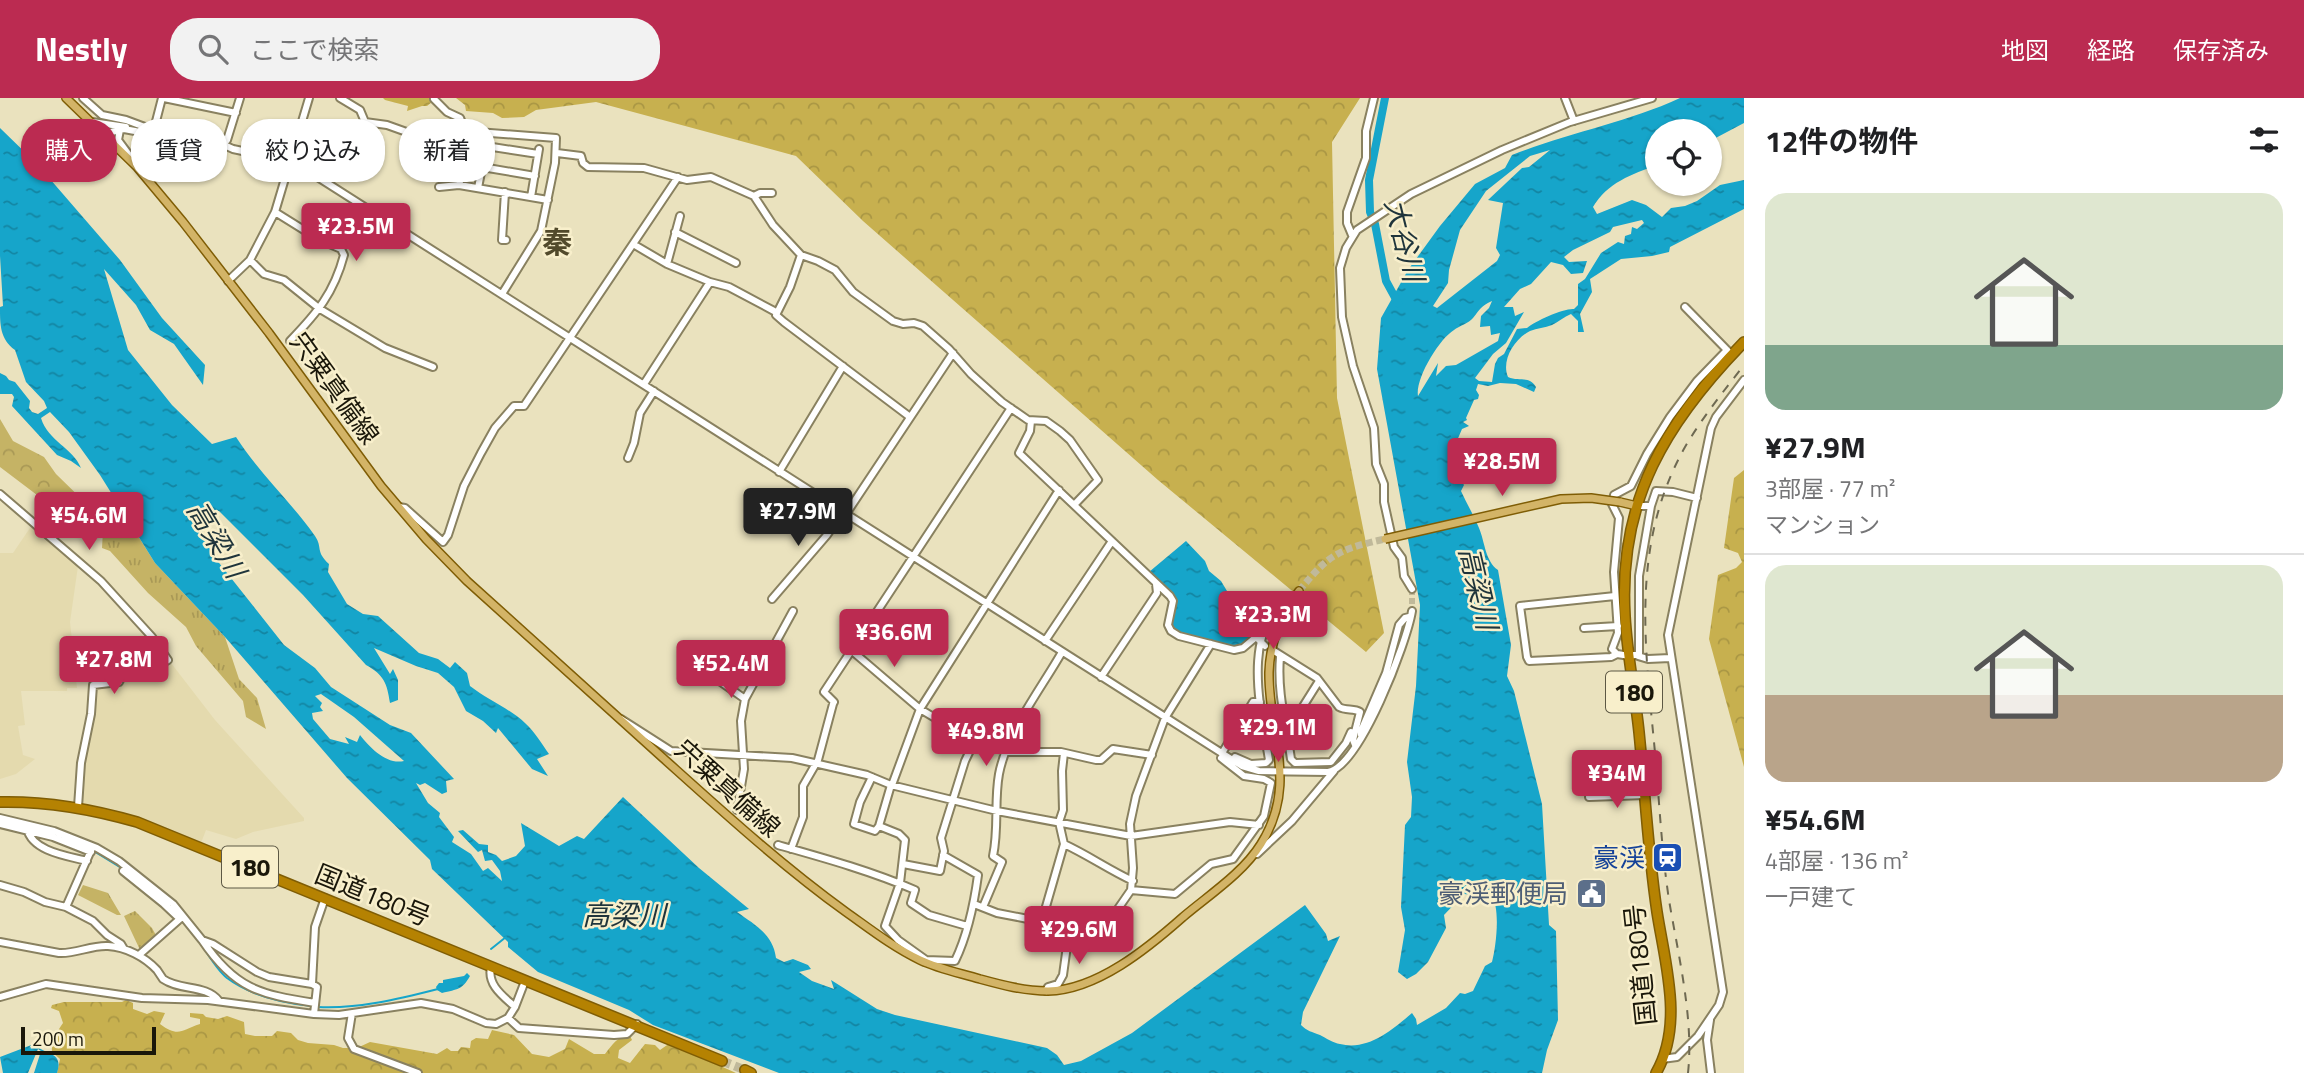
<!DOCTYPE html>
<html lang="ja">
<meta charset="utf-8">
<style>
body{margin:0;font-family:"Titillium Web","Noto Sans JP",sans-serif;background:#f2f2f2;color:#202124;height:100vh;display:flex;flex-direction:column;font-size:26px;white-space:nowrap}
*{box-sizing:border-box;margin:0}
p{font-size:23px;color:#757577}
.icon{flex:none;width:38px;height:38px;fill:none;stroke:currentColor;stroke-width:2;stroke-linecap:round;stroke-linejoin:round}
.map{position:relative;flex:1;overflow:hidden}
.sheet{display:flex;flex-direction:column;background:#fff;width:560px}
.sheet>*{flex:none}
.hud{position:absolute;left:21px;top:21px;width:665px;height:63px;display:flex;gap:14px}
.controls{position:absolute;left:1645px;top:21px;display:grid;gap:14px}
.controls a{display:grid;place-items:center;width:77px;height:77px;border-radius:50%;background:#fff;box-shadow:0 2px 5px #0004;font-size:35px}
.scale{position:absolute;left:21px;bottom:18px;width:135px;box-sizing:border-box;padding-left:7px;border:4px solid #1a170a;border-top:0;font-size:19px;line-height:24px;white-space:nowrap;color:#1a170a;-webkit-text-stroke:5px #f8efcb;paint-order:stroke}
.price{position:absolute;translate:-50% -60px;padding:0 16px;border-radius:7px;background:#bb2b51;color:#fff;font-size:23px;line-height:46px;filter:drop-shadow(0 2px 4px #0008)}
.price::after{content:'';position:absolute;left:50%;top:42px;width:21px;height:16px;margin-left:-10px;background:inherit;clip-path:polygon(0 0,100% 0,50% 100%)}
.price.active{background:#222;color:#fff}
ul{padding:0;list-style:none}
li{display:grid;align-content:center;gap:14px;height:371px;padding:0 21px}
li+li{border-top:2px solid #e0e0e0}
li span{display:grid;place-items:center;height:217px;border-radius:21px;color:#555}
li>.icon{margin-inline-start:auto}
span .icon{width:126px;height:126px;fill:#fffc;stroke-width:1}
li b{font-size:30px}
h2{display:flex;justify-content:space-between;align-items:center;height:84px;padding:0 21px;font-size:30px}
.chip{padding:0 24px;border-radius:28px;background:#fff;box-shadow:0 2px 5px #0004;font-size:24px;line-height:63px}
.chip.active{background:#bb2b51;color:#fff}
header{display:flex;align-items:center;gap:42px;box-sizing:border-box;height:98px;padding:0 35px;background:#bb2b51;color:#fff}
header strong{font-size:33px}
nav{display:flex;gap:38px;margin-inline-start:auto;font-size:24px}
.search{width:490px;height:63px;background:#f2f2f2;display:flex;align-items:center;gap:18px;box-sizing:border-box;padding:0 24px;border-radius:28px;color:#757577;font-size:26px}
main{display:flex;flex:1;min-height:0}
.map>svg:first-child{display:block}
.built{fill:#e4daae}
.grass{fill:url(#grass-tufts)}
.forest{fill:url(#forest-crowns)}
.park{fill:url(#park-crowns)}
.water{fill:url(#water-ripples);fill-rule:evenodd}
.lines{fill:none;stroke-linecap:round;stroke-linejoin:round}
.stream{stroke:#16a5ca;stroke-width:2}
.river{stroke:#16a5ca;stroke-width:8}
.minor-tunnel{stroke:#c0b99a;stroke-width:6;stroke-dasharray:6 3;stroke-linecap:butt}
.major-tunnel{stroke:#c0b99a;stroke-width:7;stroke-dasharray:7 3.5;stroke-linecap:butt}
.highway-tunnel{stroke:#c0b99a;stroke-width:9;stroke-dasharray:9 4.5;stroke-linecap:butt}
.minor-casing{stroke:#898160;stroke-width:10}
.major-casing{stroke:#7f5d05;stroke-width:10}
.highway-casing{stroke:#7f5d05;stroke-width:12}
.minor{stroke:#fff;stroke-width:6}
.major{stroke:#d3b467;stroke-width:7}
.highway{stroke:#b58202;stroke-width:9}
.rail{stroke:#6e6952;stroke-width:2;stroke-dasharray:9 9;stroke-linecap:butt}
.major-bridge-casing{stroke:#7f5d05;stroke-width:10;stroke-linecap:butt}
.major-bridge{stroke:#d3b467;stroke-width:7}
.labels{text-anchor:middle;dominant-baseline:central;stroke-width:5;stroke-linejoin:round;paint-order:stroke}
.shield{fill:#f8efcb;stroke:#5d5844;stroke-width:2}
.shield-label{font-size:24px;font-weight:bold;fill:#1a170a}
.street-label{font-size:26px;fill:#1a170a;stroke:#f8efcb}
.transit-label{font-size:26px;fill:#164399;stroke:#f8efcb;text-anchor:end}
.service-label{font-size:26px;fill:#4e5e75;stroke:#f8efcb;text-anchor:end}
.water-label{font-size:28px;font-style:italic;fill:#1f343b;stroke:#f8efcb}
.quarter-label{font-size:30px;font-weight:bold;fill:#524a2b;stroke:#f8efcb}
</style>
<header>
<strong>Nestly</strong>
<div class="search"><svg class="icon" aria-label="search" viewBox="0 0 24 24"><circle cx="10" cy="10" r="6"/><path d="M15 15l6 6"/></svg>ここで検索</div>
<nav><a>地図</a><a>経路</a><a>保存済み</a></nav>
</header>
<main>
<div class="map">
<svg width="1744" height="975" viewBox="0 0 1744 975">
<defs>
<pattern id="grass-tufts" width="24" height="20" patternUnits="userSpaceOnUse" patternTransform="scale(1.75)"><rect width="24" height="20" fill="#c5b365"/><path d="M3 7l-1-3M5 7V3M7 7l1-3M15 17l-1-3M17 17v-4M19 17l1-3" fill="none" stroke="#a99956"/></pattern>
<pattern id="forest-crowns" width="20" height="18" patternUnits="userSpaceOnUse" patternTransform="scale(1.75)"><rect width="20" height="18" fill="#c7b04f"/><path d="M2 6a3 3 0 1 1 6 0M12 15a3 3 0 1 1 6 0" fill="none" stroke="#aa9744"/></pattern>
<pattern id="park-crowns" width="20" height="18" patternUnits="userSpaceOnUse" patternTransform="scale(1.75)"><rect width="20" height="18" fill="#c5b365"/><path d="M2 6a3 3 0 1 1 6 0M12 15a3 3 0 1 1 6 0" fill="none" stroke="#a99956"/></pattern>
<pattern id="water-ripples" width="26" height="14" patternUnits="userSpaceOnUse" patternTransform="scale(1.75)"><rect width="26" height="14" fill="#16a5ca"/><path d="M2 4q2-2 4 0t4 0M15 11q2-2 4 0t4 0" fill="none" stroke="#1385a2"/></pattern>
</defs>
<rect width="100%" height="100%" fill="#eae2be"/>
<path class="built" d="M32 427 78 468 70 524 77 590H67V593H21L25 627 18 628 23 657 35 661 16 676 0 681V455H13Z
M171 565 215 622 304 720V723L253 734 236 741 206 732 201 745 173 732 132 717 82 705V669L95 588 106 587 128 577Z"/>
<path class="grass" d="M103 432 114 437 138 438 155 465 225 539 239 581 257 600 266 631 246 619 243 603 196 548 186 529 148 495 110 453 102 450Z
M83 787 108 795 121 817H117L78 797Z
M135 813 152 830 158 841 141 854 124 818Z"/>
<path class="forest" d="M383 0H437L427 8H422L407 13 408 8 385 2Z
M456 0H1360L1332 44 1337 300 1384 535 1366 554 1158 382 863 123 796 58 596 4 536 12 524 19 502 20 493 15 466 13 465 7Z
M1744 372V669L1709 541 1718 477 1736 470 1742 464 1738 455 1724 450 1734 380Z
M126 902 133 905V911L147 916 154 913 165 915 160 926C179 940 181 932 200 926V921L190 919V915L203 916 206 919 218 921 227 918 244 924 245 936 255 938H272L277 933 291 935 298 942 308 945 334 947 343 950H357L370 944 437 956 447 950 451 953H458L461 949 470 950 471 943 476 940 488 941 492 932 514 937 532 956 549 959 565 951 569 941 594 956H605C613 946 617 938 630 938L632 942 619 952 618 960 630 965 645 946 655 947 660 952 670 945 736 975H57L60 961 52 954C51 942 57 934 63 925L59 913 51 910 52 907 64 904H122Z"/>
<path class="park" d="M0 321 13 343 44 359 56 376 96 415 83 421 70 422 0 369Z"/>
<path class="water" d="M1680 0H1744V25L1710 43V33H1657V67C1632 76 1607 85 1593 109L1597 116 1632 102 1646 107 1662 119 1671 110 1685 108 1697 103 1720 87 1744 82V111L1670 149 1669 154 1652 158 1621 161 1590 181 1592 194 1580 216 1584 234H1578V223L1571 216C1564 219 1558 224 1552 227 1545 230 1537 230 1530 233 1514 241 1501 263 1508 279 1519 284 1529 277 1536 289L1534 294 1516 286 1500 285 1488 288 1478 286 1476 292 1479 297 1478 301 1474 302 1466 320 1467 322 1463 324 1469 328 1462 331 1456 345 1460 381 1464 387 1461 393C1467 406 1474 418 1479 430 1485 444 1485 463 1498 472L1511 547 1507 578 1514 593 1542 706 1549 827 1556 833 1558 922 1547 952 1542 975H779L653 927 629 912 538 874 508 849V844L432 771 430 762 347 680 225 539 155 465 100 377 69 334 50 314 41 320C48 343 73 350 81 370L71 363 57 357 12 308 14 299 12 296H0V275L6 278 9 282 15 284 30 303 29 310 32 314 38 316 47 310 44 303 26 284 15 252C0 241 0 227 0 209L3 208 0 158V30L37 66 120 162 162 220 205 267 203 287 174 246 150 232 136 207 104 171 128 252 172 307 212 346 236 339C259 375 291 404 315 438 323 450 315 453 329 466L328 474 347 506 363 516 378 518 419 555 438 561 450 570 455 564 467 575 470 588C488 602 509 610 525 625 535 634 542 646 549 656L537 661 548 678 532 671 498 630 496 635 483 623 466 613 454 589 438 575 416 568 374 550 390 576 393 571 398 582V602L390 605C387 585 384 577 366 567L303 497 219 413 205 412 197 420 212 456 284 547 315 570 331 589 390 627 411 635 454 681 446 683 447 694 442 696 425 685 420 687 416 685 428 705 440 715 439 719 454 739 452 744 471 756 483 773 488 770 502 783 500 773 492 762 485 763 482 752 478 754 458 733 463 732 479 746 488 747V754L496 757 502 763 516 758 525 748 521 725 559 748 577 738 584 741 623 699 699 770 749 811 737 814C755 827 773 836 776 860L784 864 793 861 808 867 811 871 799 874 812 883 834 891 831 882 877 911 895 917 1047 950 1057 957 1064 967 1081 963 1132 935 1305 807 1326 836 1328 843 1340 838 1303 914 1301 927C1307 933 1312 934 1320 937 1326 940 1333 945 1340 946 1368 953 1392 932 1412 915L1416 921 1417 927 1446 910 1460 895 1465 896 1473 893 1485 868 1492 864C1496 849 1501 809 1491 797 1488 793 1482 789 1478 786L1475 797 1464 796 1444 817 1446 830 1428 864 1416 876 1407 881 1398 874 1405 832 1401 809 1405 727 1411 719 1412 699 1407 664 1416 588 1420 507 1377 271 1381 220 1408 172 1440 128 1475 86 1505 70 1512 57C1567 35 1626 25 1680 0ZM1550 52 1529 69 1522 70 1488 102 1503 105 1496 150 1500 157 1497 163 1437 210 1433 208 1448 185 1449 172 1460 132 1486 93 1530 58ZM1642 122 1644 125 1637 131 1632 129 1631 136 1625 138 1624 146 1618 144 1601 155 1585 181 1578 186V207L1574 211C1564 210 1535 223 1527 230L1517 231 1504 256 1498 260 1495 266 1492 284 1479 283 1475 280 1493 256 1506 245 1524 214 1515 218 1513 209H1504L1520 191 1531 186 1551 164 1563 167 1571 176 1583 175 1587 163 1569 164 1564 159 1573 152 1610 134 1613 129ZM1492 203 1489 210 1481 218 1480 229 1490 228 1491 237 1500 235 1498 243 1456 267 1446 268 1436 278 1438 265 1418 298C1415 281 1439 241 1454 232 1459 228 1469 225 1473 220 1480 211 1481 208 1492 203ZM321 596 354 619 404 663C387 667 370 650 360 637L357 644 345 639 349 646 330 641 313 621 312 615 323 613 320 609 322 605 315 598Z
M1186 443 1205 463 1209 473 1221 483 1227 493 1239 499 1262 527 1263 530 1243 547 1236 550 1176 534 1171 528 1176 500 1149 474Z
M467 875 470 878C462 892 458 891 442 895L437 892 436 889 439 885H443V882L464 878Z
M34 946C46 958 64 953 57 975H34L41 953 38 951 28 975H3L0 959Z"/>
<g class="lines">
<path class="stream" d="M66 735 84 742
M92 752 123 771
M182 812 194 827
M200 844C208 856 216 871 227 880 251 898 283 905 312 908
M491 851 506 839
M318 909C358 911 399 901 438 891"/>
<path class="river" d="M1385 0 1369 82 1370 114 1375 126 1386 183 1398 205"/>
<path class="minor-tunnel" d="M1617 447 1633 449
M1412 491V513"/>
<path class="major-tunnel" d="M1299 493C1329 456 1339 451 1385 441"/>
<path class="highway-tunnel" d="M722 963 745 972"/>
<defs>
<path id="minor" d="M83 0 102 17 126 22 153 32
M164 0 236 15
M340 0 360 12 365 24 387 27 415 37 434 36 446 40H464L471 35 477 34 556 40 555 65 541 133 502 196
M1565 0 1574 23
M434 1 447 14 460 20 467 37
M92 24 126 29
M120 32 118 42 135 65
M102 33 107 35 124 31 221 49 227 42 240 0
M153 35 162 0
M224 47 233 51 294 64 1242 668 1259 673 1328 674C1360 669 1407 544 1412 513
M557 55 581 58 583 65 588 69 644 70 687 82 711 79 754 98 760 95H772
M482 69 535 78
M459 87 464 70V40
M439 89 459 87 548 102
M478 90 486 48 538 56
M505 94 502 142H506
M754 98 773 127 801 157 790 189 777 215
M531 99 539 51
M275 114 320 142 341 151 344 157C334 195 317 215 290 243
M675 134 736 165
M1352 137 1347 125V114L1366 60V33L1374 0
M633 146 667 166 710 184 729 189 774 213 777 215 776 217 784 224 910 319
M801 157 818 163 835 172 853 194 893 223 903 226 914 225 923 228 949 251 971 276 1002 304 1028 322 1046 323 1060 333 1070 342 1098 382 1075 406
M250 162 264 176 284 182 320 211 385 250 433 269
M667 166 680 118
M228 183 250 162 275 114 309 0
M1685 209 1728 253
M644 286 710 184
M1031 323 1030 333 1019 355 1170 498 1173 503 1168 527 1171 533 1179 538 1234 552 1243 550 1256 539 1265 548
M628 360 634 345 640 315 654 293
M779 374 843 268
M0 396 101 483 152 539 168 562 155 569 123 576 119 584 93 587 91 616 81 665 78 709
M1637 408H1651L1656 393 1673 394 1697 400
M1651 408 1639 478V556L1630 558 1617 556 1612 551 1618 535 1614 474 1619 420 1612 406 1614 397 1631 388 1647 356 1670 319 1697 283 1727 252
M399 409 405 410 443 444 448 437 464 388 481 355 495 330 514 308H524L678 79
M846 416 953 255
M1412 491 1404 478 1402 460 1394 449 1384 404V386L1376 366 1374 330 1353 268 1342 219 1340 170 1346 150 1357 132 1411 96 1502 52 1570 24 1652 0
M1615 498 1520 508 1527 559 1529 563 1611 559 1617 556
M772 501 827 437 843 414
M1584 530 1618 528
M1045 543 1112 443
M1211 546 1165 620 1136 698 1130 726 1133 770 1131 792 1175 796 1211 766 1233 761 1264 718 1271 685 1264 681 1244 678 1221 660
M851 552 920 611 957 633 1006 654H1061L1096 662H1101L1113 651 1152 657
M682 553 718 582 745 601
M1274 553 1317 580 1339 609C1346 613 1354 610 1360 614L1353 642 1355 647
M1638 558 1648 561 1670 560
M1280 559C1277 594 1286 626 1291 661L1295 665 1331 664 1346 645 1351 634
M1101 579 1157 495 1156 486
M621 621 671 653 792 660 867 677 891 687 997 713 1131 738 1230 724 1259 727
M1286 630 1292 626 1319 583
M1361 637V633L1386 575 1399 527 1405 520 1409 519
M1224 652 1253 604H1260
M1235 659 1251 666 1266 665 1269 662C1262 617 1238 526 1293 501
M872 679 860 704 854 726 875 733 879 728 899 736 905 742 900 785 885 828 898 842 926 862 925 864
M892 687 920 611 1059 392
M1589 699 1645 697
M737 712 744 671 741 623 745 601 793 513
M0 720 54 733 97 750 119 763 173 806 202 842 213 846 257 874 269 879 312 886
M0 726 53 739 91 754
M879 728 891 687
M27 731C33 754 68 758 87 763
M1064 746C1088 757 1109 772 1133 783
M778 747C824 760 871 773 915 792L911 805 929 817 967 828
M791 751 803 719V688L818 662 833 606 834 604 824 594 1011 310
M1257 756 1292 723 1334 673
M903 766 940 773 944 753 941 740 965 663 976 640
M123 773 164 806 180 821
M0 787 24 794 45 804 66 809 93 823 107 837 121 846 124 851
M974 806 997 815 1028 821 1043 819 1098 834 1104 831 1131 792
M66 809 92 750
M983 809 1002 764 993 758C999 730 994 703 999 676 1007 634 1041 591 1062 554
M1043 819 1064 746 1059 724 1063 712 1062 673 1064 655
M202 842C235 891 259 896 315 905
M0 844 59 855C76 856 91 847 108 848 126 849 145 859 157 872 159 875 161 878 163 881 180 893 206 886 219 903
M139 857 182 819
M926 862 955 863C968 836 974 807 978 777L943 757
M491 869C487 887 503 898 515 909
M1046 893 1048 889 1058 886 1063 877 1070 826
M0 899 46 886 142 900 208 902 314 916 339 917 421 905 453 911 486 925 496 926 508 920 515 909 525 883
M352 915 348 940 354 951 418 975
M314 916 317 889 312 886 315 829 325 800
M508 920 519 930 614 937 627 936 637 926
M1710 922 1707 942 1711 975
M1662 961 1677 959 1698 938 1719 907 1723 894 1668 537 1711 330 1716 319 1744 282"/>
<path id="major" d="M66 0 137 69 183 124 269 235 381 388 426 441 467 483C532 542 597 601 663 660 722 713 781 767 846 814 870 831 893 849 920 862 939 871 960 875 980 881 1002 887 1024 893 1048 893 1097 892 1148 850 1183 819 1209 797 1243 775 1261 746 1299 685 1268 636 1269 574 1270 544 1282 516 1299 493
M1620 404 1637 408"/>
<path id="highway" d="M0 704C47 703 92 711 137 724L722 963
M745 972 751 975
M1656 975C1684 926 1665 866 1657 814 1648 754 1645 694 1639 634 1635 595 1627 556 1625 518 1618 402 1666 324 1744 244"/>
</defs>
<use href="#minor" class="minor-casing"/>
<use href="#major" class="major-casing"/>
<use href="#highway" class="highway-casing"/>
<use href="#minor" class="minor"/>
<use href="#major" class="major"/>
<use href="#highway" class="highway"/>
<path class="rail" d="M1688 975C1694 921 1678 856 1669 802 1661 749 1659 696 1654 644 1644 541 1632 443 1685 349 1702 320 1723 294 1744 267"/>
<defs>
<path id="major-bridge" d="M1385 441 1561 401 1591 400 1620 404"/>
</defs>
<use href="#major-bridge" class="major-bridge-casing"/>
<use href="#major-bridge" class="major-bridge"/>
</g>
<defs>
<symbol id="station-square" viewBox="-11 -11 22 22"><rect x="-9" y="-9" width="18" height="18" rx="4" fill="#1a4fb4" stroke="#f8efcb"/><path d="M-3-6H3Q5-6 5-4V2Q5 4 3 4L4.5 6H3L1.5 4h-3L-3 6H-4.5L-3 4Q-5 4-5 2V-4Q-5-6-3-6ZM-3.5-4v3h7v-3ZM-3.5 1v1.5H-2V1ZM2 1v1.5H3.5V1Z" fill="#fff"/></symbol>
<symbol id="civic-square" viewBox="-11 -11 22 22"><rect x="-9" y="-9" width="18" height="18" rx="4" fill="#5c6f8a" stroke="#f8efcb"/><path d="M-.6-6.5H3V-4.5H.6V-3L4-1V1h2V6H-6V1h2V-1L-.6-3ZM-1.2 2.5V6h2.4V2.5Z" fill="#fff"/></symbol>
</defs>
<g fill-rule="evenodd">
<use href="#station-square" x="1650" y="742" width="35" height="35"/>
<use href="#civic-square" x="1574" y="778" width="35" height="35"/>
</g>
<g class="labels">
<g class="shield">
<rect x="1606" y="573.5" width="56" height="41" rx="5"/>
<rect x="222" y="748.5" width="56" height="41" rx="5"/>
</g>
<g class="shield-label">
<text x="1634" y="594">180</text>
<text x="250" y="769">180</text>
</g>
<g class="street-label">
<text transform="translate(335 290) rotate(54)">宍粟真備線</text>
<text transform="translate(728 690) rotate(42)">宍粟真備線</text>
<text transform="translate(373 797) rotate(22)">国道180号</text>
<text transform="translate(1640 867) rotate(-96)">国道180号</text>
</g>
<g class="transit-label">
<text x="1645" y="759">豪渓</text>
</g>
<g class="service-label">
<text x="1568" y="795">豪渓郵便局</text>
</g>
<g class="water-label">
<text transform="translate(1405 142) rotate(76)">大谷川</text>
<text transform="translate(217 441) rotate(59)">高梁川</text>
<text transform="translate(1479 490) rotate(77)">高梁川</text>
<text x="624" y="816">高梁川</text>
</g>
<g class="quarter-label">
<text x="557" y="144">秦</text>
</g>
</g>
</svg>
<div class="controls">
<a><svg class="icon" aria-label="locate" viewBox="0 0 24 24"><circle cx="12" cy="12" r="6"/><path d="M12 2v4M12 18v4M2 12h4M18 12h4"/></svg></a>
</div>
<div class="scale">200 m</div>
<b class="price" style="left:356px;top:165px">¥23.5M</b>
<b class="price" style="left:1502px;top:400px">¥28.5M</b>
<b class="price active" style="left:798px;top:450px">¥27.9M</b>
<b class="price" style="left:89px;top:454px">¥54.6M</b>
<b class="price" style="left:1273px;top:553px">¥23.3M</b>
<b class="price" style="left:894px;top:571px">¥36.6M</b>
<b class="price" style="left:114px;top:598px">¥27.8M</b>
<b class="price" style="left:731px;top:602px">¥52.4M</b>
<b class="price" style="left:1278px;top:666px">¥29.1M</b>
<b class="price" style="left:986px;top:670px">¥49.8M</b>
<b class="price" style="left:1617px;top:712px">¥34M</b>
<b class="price" style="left:1079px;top:868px">¥29.6M</b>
<div class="hud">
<a class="chip active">購入</a>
<a class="chip">賃貸</a>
<a class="chip">絞り込み</a>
<a class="chip">新着</a>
</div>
</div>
<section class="sheet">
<h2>12件の物件<svg class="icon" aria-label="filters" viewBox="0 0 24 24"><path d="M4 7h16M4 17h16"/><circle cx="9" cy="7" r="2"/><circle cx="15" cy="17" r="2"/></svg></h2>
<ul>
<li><span style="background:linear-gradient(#dfe7d0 70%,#7fa58c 0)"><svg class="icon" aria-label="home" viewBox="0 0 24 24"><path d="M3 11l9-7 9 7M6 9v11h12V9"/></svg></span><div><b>¥27.9M</b><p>3部屋 · 77 m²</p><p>マンション</p></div></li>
<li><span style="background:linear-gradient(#dfe7d0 60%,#b9a48a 0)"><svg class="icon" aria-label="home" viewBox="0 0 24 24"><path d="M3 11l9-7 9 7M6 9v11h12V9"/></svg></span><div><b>¥54.6M</b><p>4部屋 · 136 m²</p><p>一戸建て</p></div></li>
</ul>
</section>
</main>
